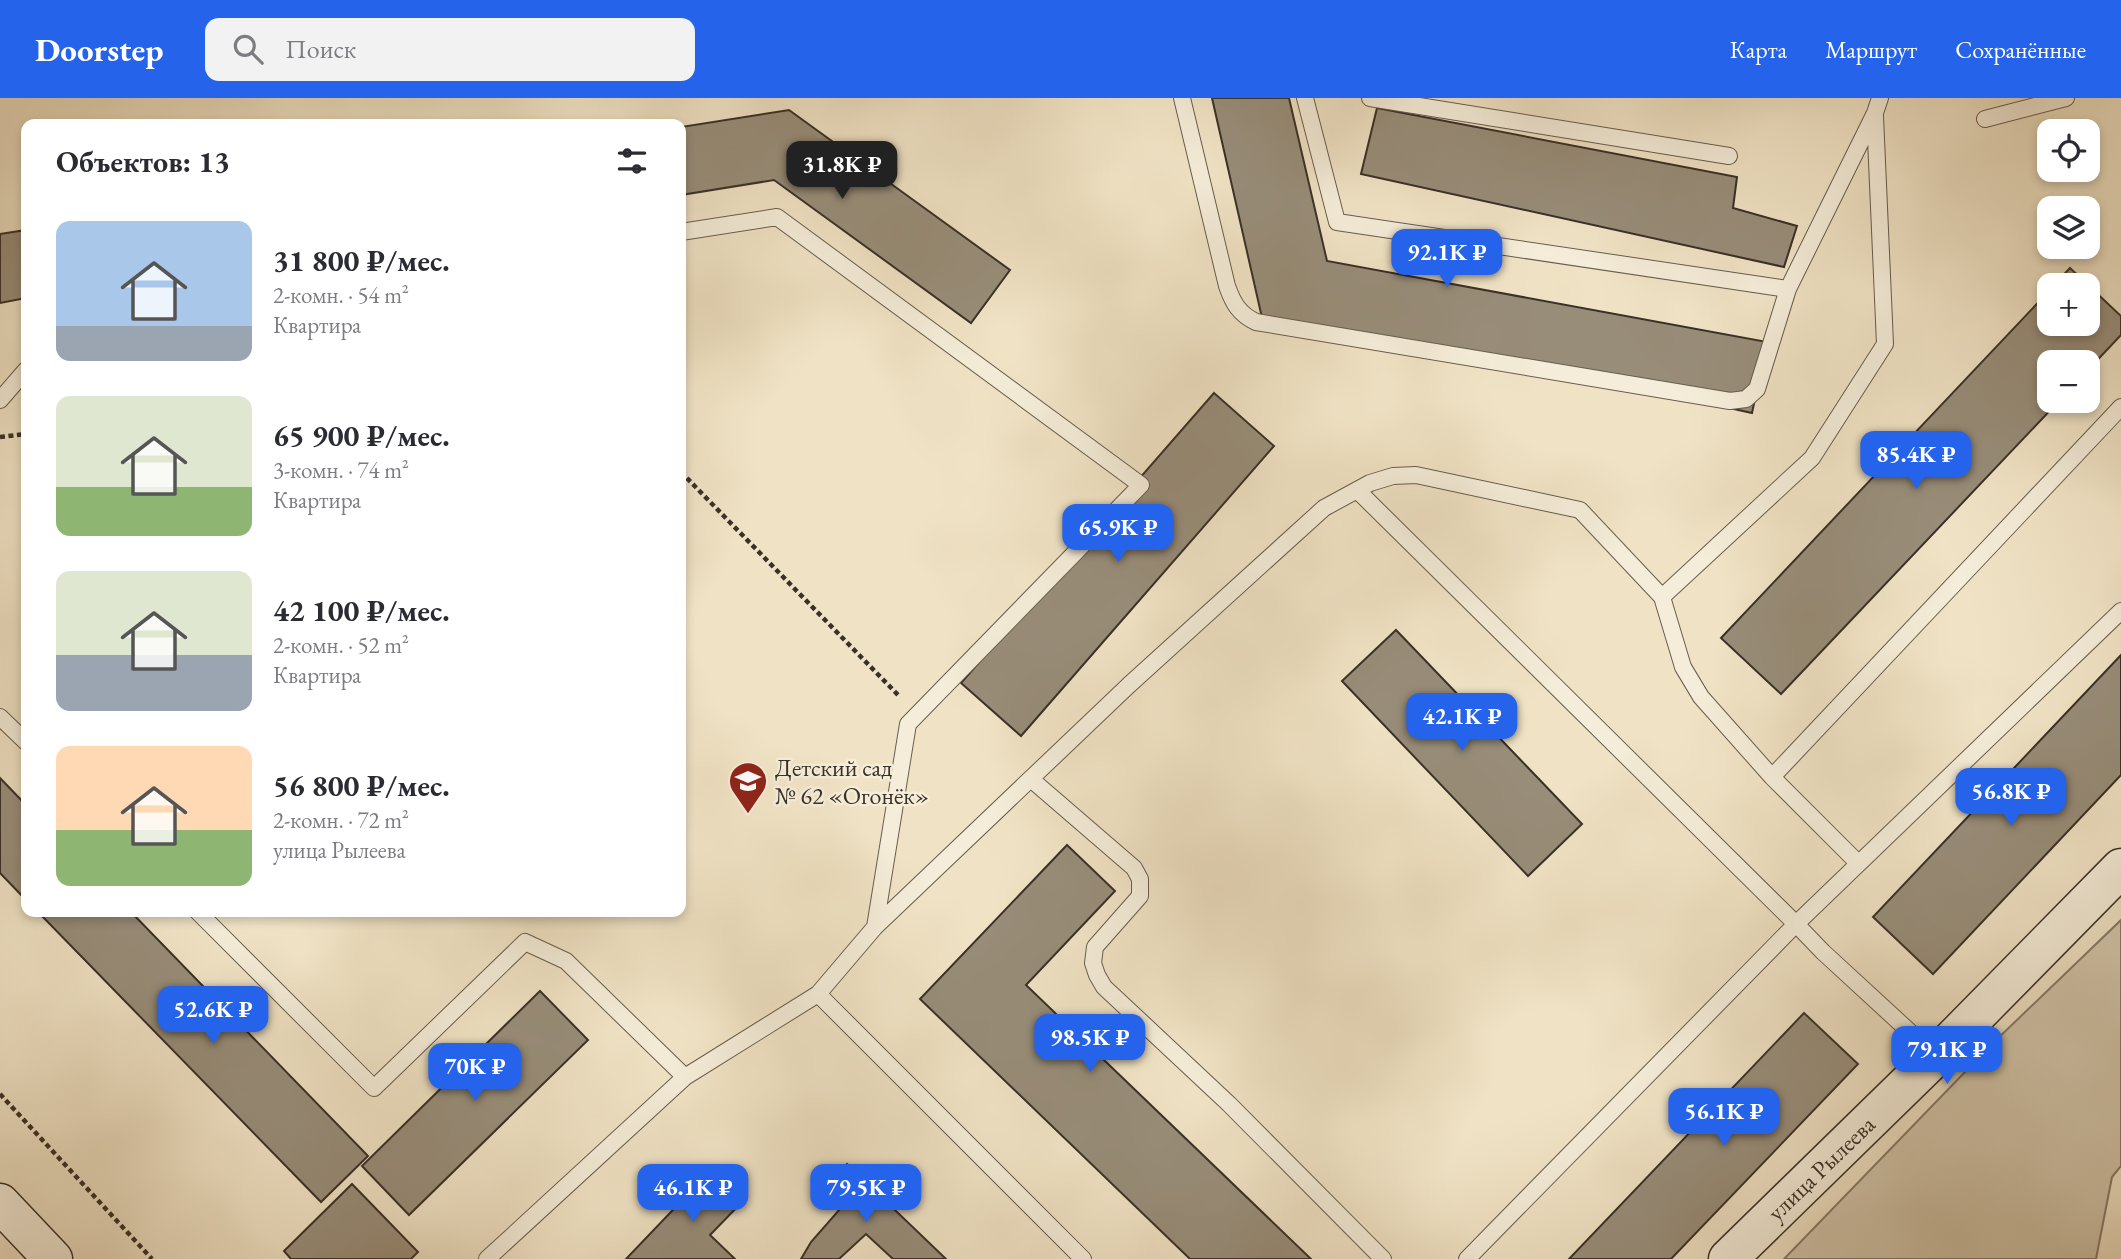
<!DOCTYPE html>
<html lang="ru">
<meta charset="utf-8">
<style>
body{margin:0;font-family:"EB Garamond",serif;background:#f2f2f3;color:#2b2b33;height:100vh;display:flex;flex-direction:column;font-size:26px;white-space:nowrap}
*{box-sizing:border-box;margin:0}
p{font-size:23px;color:#7c7c81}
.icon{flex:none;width:38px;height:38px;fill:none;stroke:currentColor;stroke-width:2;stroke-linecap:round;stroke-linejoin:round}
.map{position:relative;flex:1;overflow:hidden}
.side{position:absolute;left:21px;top:21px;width:665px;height:798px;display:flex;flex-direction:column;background:#fff;border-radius:14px;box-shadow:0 4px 10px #0003}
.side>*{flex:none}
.tools{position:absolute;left:2037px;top:21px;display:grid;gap:14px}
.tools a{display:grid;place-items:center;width:63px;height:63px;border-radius:14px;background:#fff;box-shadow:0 4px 10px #0003;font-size:35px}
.price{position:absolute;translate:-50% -60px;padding:0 16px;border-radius:14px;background:#2563eb;color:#fff;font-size:23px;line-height:46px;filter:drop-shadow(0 2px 4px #0008)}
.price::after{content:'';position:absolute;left:50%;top:42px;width:21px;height:16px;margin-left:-10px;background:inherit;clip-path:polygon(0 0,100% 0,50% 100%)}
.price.current{background:#222;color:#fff}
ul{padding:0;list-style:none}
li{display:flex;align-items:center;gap:21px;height:175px;padding:0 35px}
li span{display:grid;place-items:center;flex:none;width:196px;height:140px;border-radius:14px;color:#555}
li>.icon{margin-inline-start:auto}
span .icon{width:84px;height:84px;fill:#fffc;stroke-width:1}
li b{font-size:30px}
h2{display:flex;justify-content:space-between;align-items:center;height:84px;padding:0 35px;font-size:30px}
header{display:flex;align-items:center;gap:42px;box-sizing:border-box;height:98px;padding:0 35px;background:#2563eb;color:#fff}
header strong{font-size:33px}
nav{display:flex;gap:38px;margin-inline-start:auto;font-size:24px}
.search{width:490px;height:63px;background:#f2f2f3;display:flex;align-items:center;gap:18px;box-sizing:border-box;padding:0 24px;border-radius:14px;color:#7c7c81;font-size:26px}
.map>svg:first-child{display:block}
.green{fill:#d1c5aa;stroke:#857a68;stroke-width:2}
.building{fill:#988d79;stroke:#393027;stroke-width:2}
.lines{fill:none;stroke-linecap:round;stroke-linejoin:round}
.lane-casing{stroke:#675d4e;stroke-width:18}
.secondary-casing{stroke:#393027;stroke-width:41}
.path{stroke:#393027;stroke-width:4.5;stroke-dasharray:5 3.5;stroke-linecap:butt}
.lane{stroke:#f5edd9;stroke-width:16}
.secondary{stroke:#f5edd9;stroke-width:38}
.labels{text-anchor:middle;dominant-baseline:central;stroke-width:5;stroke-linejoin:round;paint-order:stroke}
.poi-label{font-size:24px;fill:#393027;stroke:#f5edd9;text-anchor:start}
.street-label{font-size:24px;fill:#393027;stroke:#f5edd9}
</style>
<header>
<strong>Doorstep</strong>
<div class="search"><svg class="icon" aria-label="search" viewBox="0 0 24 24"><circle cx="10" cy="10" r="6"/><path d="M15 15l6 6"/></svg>Поиск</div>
<nav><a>Карта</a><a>Маршрут</a><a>Сохранённые</a></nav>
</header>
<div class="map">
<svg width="2121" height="1161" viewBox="0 0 2121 1161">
<rect width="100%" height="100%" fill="#f0e3c5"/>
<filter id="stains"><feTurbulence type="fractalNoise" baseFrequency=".00286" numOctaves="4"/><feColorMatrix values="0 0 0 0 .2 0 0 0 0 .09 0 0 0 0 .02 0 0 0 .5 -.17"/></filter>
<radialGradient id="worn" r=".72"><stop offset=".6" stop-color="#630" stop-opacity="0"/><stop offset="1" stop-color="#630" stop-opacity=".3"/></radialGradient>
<path class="green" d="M2121 822V1068L2112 1079 2096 1161H1784L1993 945Z"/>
<path class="building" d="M1212 0H1289L1327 163 1767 244 1752 315 1476 254 1263 224Z
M1377 10 1737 79 1733 110 1797 128 1784 169 1361 76Z
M789 12 1010 172 971 225 774 82 681 97V29Z
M26 132V200L0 205V136Z
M2070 170 2121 218V237L2088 272V264H2049V303H2059L1781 596 1721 540 2049 193V226H2088V187H2054Z
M1214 295 1274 348 1021 638 961 585Z
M1396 532 1582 726 1528 778 1342 583Z
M2121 557V677L1933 876 1873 819Z
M0 680 26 707V802L0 775Z
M1067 747 1115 793 1026 887 1311 1161H1190L920 901Z
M38 814H131L368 1058 321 1104Z
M540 893 588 942 409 1117 362 1068Z
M1804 915 1858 966 1671 1161H1569Z
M847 1066 946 1161H893L866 1136 839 1161H801L811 1144 840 1111 822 1092Z
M713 1070 745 1101 710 1137 735 1161H626Z
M352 1086 418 1154 411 1161H291L284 1153Z"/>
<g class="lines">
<defs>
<path id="lane" d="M1182 0 1227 188C1233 205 1239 216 1256 224L1730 303 1746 301 1757 291 1788 191
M1305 0 1337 124 1788 191 1875 15 1880 0
M1370 0 1729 58
M1985 21 2066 0
M681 134 777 119 1141 387 908 626 875 829
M0 302 26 272
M1357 392 1796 826 2121 513
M1662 499 1812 360 1885 246 1875 18
M0 619 26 644
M1772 679 2121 309
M1032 682 1134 770 1140 781V798L1095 849 1093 865 1097 877 1104 889 1229 1006 1383 1161
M198 814 374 990 525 844 566 863 685 979
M818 896 875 829 1129 587 1324 410 1370 385 1393 378 1416 377 1580 412 1662 499 1683 569 1701 599 1772 679 1858 765
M487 1161 685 979 818 896 1083 1161
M1467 1161 1796 826 1823 854 1936 958"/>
<path id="secondary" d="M0 1105 53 1161
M1728 1161 1936 958 2121 770"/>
</defs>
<use href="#lane" class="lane-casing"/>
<use href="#secondary" class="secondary-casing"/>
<path class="path" d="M0 339 26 336
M681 374 900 599
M0 996 152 1161"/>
<use href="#lane" class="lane"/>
<use href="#secondary" class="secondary"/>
</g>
<defs>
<symbol id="school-pin" viewBox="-11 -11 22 30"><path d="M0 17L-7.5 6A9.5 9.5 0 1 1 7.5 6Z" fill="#8f2418" stroke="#f5edd9"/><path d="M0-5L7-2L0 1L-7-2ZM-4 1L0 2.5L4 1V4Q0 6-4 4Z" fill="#fff"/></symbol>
</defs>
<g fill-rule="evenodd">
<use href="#school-pin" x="726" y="661" width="44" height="60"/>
</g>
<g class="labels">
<g class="poi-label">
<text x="775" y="669">Детский сад<tspan x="775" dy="28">№ 62 «Огонёк»</tspan></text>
</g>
<g class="street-label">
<text transform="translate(1821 1070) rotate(-44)">улица Рылеева</text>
</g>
</g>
<rect width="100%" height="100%" filter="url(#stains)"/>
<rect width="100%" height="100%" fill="url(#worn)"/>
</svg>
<div class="tools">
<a><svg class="icon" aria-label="locate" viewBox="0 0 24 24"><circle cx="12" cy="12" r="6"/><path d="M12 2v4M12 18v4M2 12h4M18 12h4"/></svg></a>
<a><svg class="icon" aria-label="layers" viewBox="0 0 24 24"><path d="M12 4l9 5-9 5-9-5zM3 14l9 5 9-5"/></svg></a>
<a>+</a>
<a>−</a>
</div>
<b class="price current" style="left:842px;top:103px">31.8K ₽</b>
<b class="price" style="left:1447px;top:191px">92.1K ₽</b>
<b class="price" style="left:1916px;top:393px">85.4K ₽</b>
<b class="price" style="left:1118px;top:466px">65.9K ₽</b>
<b class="price" style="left:1462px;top:655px">42.1K ₽</b>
<b class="price" style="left:2011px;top:730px">56.8K ₽</b>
<b class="price" style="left:213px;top:948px">52.6K ₽</b>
<b class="price" style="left:1090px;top:976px">98.5K ₽</b>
<b class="price" style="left:1947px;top:988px">79.1K ₽</b>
<b class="price" style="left:475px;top:1005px">70K ₽</b>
<b class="price" style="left:1724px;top:1050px">56.1K ₽</b>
<b class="price" style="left:693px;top:1126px">46.1K ₽</b>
<b class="price" style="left:866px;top:1126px">79.5K ₽</b>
<section class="side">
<h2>Объектов: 13<svg class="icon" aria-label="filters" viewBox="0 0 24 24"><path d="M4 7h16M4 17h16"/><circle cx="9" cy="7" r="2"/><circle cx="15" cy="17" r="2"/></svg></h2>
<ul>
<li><span style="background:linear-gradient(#a9c7e8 75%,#9aa5b1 0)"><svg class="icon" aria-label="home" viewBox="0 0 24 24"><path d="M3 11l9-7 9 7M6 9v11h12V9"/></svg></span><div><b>31 800 ₽/мес.</b><p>2-комн. · 54 m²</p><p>Квартира</p></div></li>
<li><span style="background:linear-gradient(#dfe7d0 65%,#8fb573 0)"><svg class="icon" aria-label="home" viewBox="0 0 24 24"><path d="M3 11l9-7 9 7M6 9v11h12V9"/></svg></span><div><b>65 900 ₽/мес.</b><p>3-комн. · 74 m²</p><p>Квартира</p></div></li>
<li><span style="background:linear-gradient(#dfe7d0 60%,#9aa5b1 0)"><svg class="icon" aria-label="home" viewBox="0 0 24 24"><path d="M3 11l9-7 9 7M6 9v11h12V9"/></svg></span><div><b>42 100 ₽/мес.</b><p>2-комн. · 52 m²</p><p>Квартира</p></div></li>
<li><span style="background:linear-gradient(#ffd9b3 60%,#8fb573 0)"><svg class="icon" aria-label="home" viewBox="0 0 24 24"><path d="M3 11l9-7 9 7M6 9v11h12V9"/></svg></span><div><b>56 800 ₽/мес.</b><p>2-комн. · 72 m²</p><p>улица Рылеева</p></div></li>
</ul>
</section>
</div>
